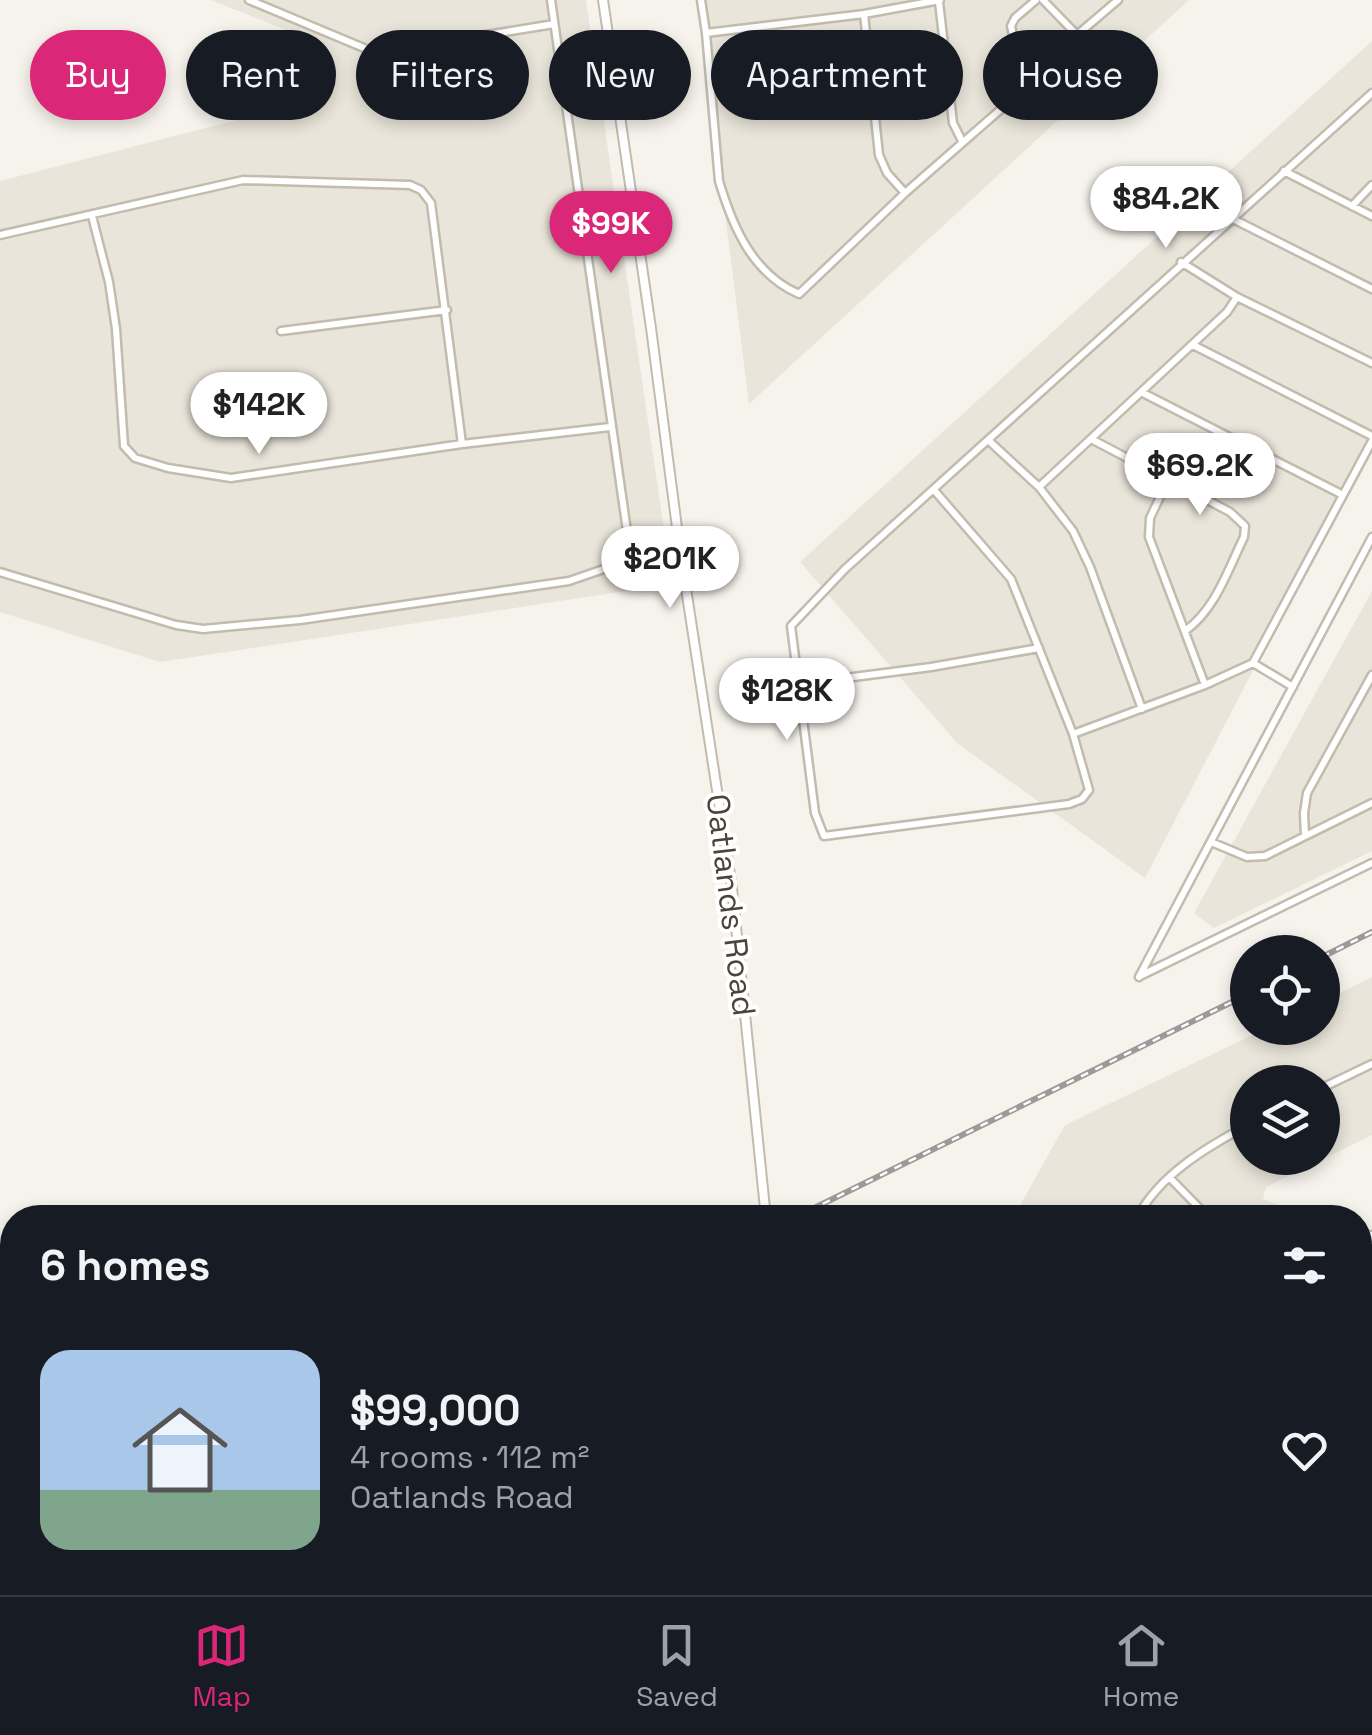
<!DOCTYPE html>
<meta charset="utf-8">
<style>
body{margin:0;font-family:"Space Grotesk",sans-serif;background:#242831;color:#f1f3f6;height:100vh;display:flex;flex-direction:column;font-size:38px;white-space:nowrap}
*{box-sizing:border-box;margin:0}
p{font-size:32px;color:#9ea1a6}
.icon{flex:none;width:55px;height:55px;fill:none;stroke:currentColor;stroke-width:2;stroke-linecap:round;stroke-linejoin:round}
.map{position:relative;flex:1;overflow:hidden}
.drawer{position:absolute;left:0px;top:1205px;width:1372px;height:390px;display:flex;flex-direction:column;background:#171b24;border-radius:40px 40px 0 0;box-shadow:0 5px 15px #0003}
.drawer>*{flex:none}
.banner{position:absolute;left:30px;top:30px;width:1312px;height:90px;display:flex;gap:20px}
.fabs{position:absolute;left:1230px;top:935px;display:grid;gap:20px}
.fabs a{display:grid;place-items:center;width:110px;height:110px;border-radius:50%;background:#171b24;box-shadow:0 5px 15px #0003;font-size:50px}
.price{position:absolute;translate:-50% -85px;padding:0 22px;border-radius:35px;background:#fff;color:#222;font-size:32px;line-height:65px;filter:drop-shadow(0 2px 5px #0008)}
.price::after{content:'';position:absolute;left:50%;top:60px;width:30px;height:22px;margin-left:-15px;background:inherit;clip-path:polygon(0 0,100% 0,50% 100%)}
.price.current{background:#db2777;color:#fff}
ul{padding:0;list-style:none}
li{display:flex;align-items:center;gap:30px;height:250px;padding:0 40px}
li+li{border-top:2px solid #363941}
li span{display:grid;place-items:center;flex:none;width:280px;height:200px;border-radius:30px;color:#555}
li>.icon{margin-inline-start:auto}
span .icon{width:120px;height:120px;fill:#fffc;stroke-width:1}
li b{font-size:42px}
h2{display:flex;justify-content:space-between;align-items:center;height:120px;padding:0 40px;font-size:42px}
.tag{padding:0 35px;border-radius:45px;background:#171b24;box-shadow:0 5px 15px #0003;font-size:35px;line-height:90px}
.tag.current{background:#db2777;color:#fff}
.dock{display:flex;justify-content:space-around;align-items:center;height:140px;border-top:2px solid #363941;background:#171b24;font-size:28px;color:#9ea1a6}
.dock a{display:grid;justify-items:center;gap:5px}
.dock .current{color:#db2777}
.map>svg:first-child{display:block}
.residential{fill:#eae5da;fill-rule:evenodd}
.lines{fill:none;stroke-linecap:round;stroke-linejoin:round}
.minor-casing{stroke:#c2bbae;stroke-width:11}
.tertiary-casing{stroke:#c2bbae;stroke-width:12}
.minor{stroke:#fff;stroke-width:6}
.tertiary{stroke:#fff;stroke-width:8}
.rail-casing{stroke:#9a9a9a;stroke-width:6}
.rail{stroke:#fff;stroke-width:2.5;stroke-dasharray:8;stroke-linecap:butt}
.labels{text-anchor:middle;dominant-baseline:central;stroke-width:8;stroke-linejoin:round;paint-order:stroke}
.street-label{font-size:32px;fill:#4b4439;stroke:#fff}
</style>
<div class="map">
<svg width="1372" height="1595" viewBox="0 0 1372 1595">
<rect width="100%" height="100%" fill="#f6f3ec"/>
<path class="residential" d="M211 0H586L672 584 160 662 0 612V181L291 106 316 42Z
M698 0H1189L749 404Z
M1372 41V442L1145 878 958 744 800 562Z
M1372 591V851L1214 928 1194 913Z
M1372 977V1135L1266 1187 1263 1199 1298 1213 1297 1217 1013 1218 1065 1125 1267 1028H1322L1323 1001ZM1248 1082H1322V1158H1248Z
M1360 1334 1372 1338V1595H797L804 1582H1360Z"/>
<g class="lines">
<defs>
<path id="minor" d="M249 0 376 53 554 24
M551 0 631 559
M701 0 706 33 864 14 940 0
M1043 0 1077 35
M939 2 953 123 962 141
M864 14 879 155 887 173 905 193
M706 33 719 181C733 228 753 274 799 294L905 193 1024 89 1077 35 1118 0
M1024 88 1011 26 1015 18 1036 0
M1284 171 1372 216
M1352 206 1372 185
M92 216 109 282 116 329 124 446 135 458 168 468 231 478 462 444 610 427
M1231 218 1372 289
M0 235 243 180 410 185 421 190 431 203 462 444
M1181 262 1237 297 1372 363
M281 331 447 310
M1193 345 1372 436
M1143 393 1343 495
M988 440 1039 487 1227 312 1237 297
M1093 440 1230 512 1245 526 1244 537C1228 570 1215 610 1185 631
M1168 480 1150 518 1149 537 1205 685
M1039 487 1073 531 1090 567 1142 709
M934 490 1011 579 1073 734 1089 790 1082 799 1069 804 824 836 815 813 791 626 845 569 1372 93
M0 572 176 625 203 629 300 620 569 581 679 543
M1253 663 1293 687
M799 684 931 667 1039 648
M1073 734 1205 685 1253 663 1372 441
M1305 836 1304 813 1307 793 1372 675
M1211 842 1247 857 1265 856 1372 803
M1140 976 1372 863
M1139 977 1372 537
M1322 1088 1372 1064
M1170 1178 1209 1218
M1137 1218C1159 1175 1207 1147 1248 1125
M1360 1247 1372 1235
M1360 1465 1372 1472
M1371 1595 1372 1593"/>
<path id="tertiary" d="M603 0 651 328 679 543 732 888 766 1218
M699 1595 706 1582"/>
</defs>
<use href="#minor" class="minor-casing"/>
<use href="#tertiary" class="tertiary-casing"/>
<use href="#minor" class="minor"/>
<use href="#tertiary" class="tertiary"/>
<defs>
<path id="rail" d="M1322 957 1372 932
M794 1218 1248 994
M122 1595 141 1582"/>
</defs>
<use href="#rail" class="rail-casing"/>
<use href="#rail" class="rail"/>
</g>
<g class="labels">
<g class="street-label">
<text transform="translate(731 905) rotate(83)">Oatlands Road</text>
</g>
</g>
</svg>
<div class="fabs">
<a><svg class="icon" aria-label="locate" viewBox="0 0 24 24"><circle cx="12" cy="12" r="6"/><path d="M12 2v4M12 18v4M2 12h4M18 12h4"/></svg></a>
<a><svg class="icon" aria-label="layers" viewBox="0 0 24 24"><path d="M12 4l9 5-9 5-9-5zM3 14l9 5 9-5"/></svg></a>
</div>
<b class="price" style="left:1166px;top:251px">$84.2K</b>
<b class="price current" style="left:611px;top:276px">$99K</b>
<b class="price" style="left:259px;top:457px">$142K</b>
<b class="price" style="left:1200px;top:518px">$69.2K</b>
<b class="price" style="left:670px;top:611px">$201K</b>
<b class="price" style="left:787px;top:743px">$128K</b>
<div class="banner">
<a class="tag current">Buy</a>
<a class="tag">Rent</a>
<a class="tag">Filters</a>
<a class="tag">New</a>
<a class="tag">Apartment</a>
<a class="tag">House</a>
</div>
<section class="drawer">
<h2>6 homes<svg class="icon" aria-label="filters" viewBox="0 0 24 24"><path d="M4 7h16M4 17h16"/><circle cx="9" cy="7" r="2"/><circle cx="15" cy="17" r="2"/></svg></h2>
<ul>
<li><span style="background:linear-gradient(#a9c7e8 70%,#7fa58c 0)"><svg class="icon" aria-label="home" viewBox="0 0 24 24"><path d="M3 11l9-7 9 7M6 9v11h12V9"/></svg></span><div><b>$99,000</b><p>4 rooms · 112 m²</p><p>Oatlands Road</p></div><svg class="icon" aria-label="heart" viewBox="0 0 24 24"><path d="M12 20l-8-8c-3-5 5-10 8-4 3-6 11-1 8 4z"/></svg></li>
</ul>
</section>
</div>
<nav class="dock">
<a class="current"><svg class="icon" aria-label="map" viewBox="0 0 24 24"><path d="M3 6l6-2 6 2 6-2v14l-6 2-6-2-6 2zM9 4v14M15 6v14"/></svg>Map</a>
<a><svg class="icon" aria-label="saved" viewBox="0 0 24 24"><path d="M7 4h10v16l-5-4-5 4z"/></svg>Saved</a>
<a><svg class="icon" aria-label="home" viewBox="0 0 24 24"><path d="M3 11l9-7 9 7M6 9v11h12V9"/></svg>Home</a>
</nav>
